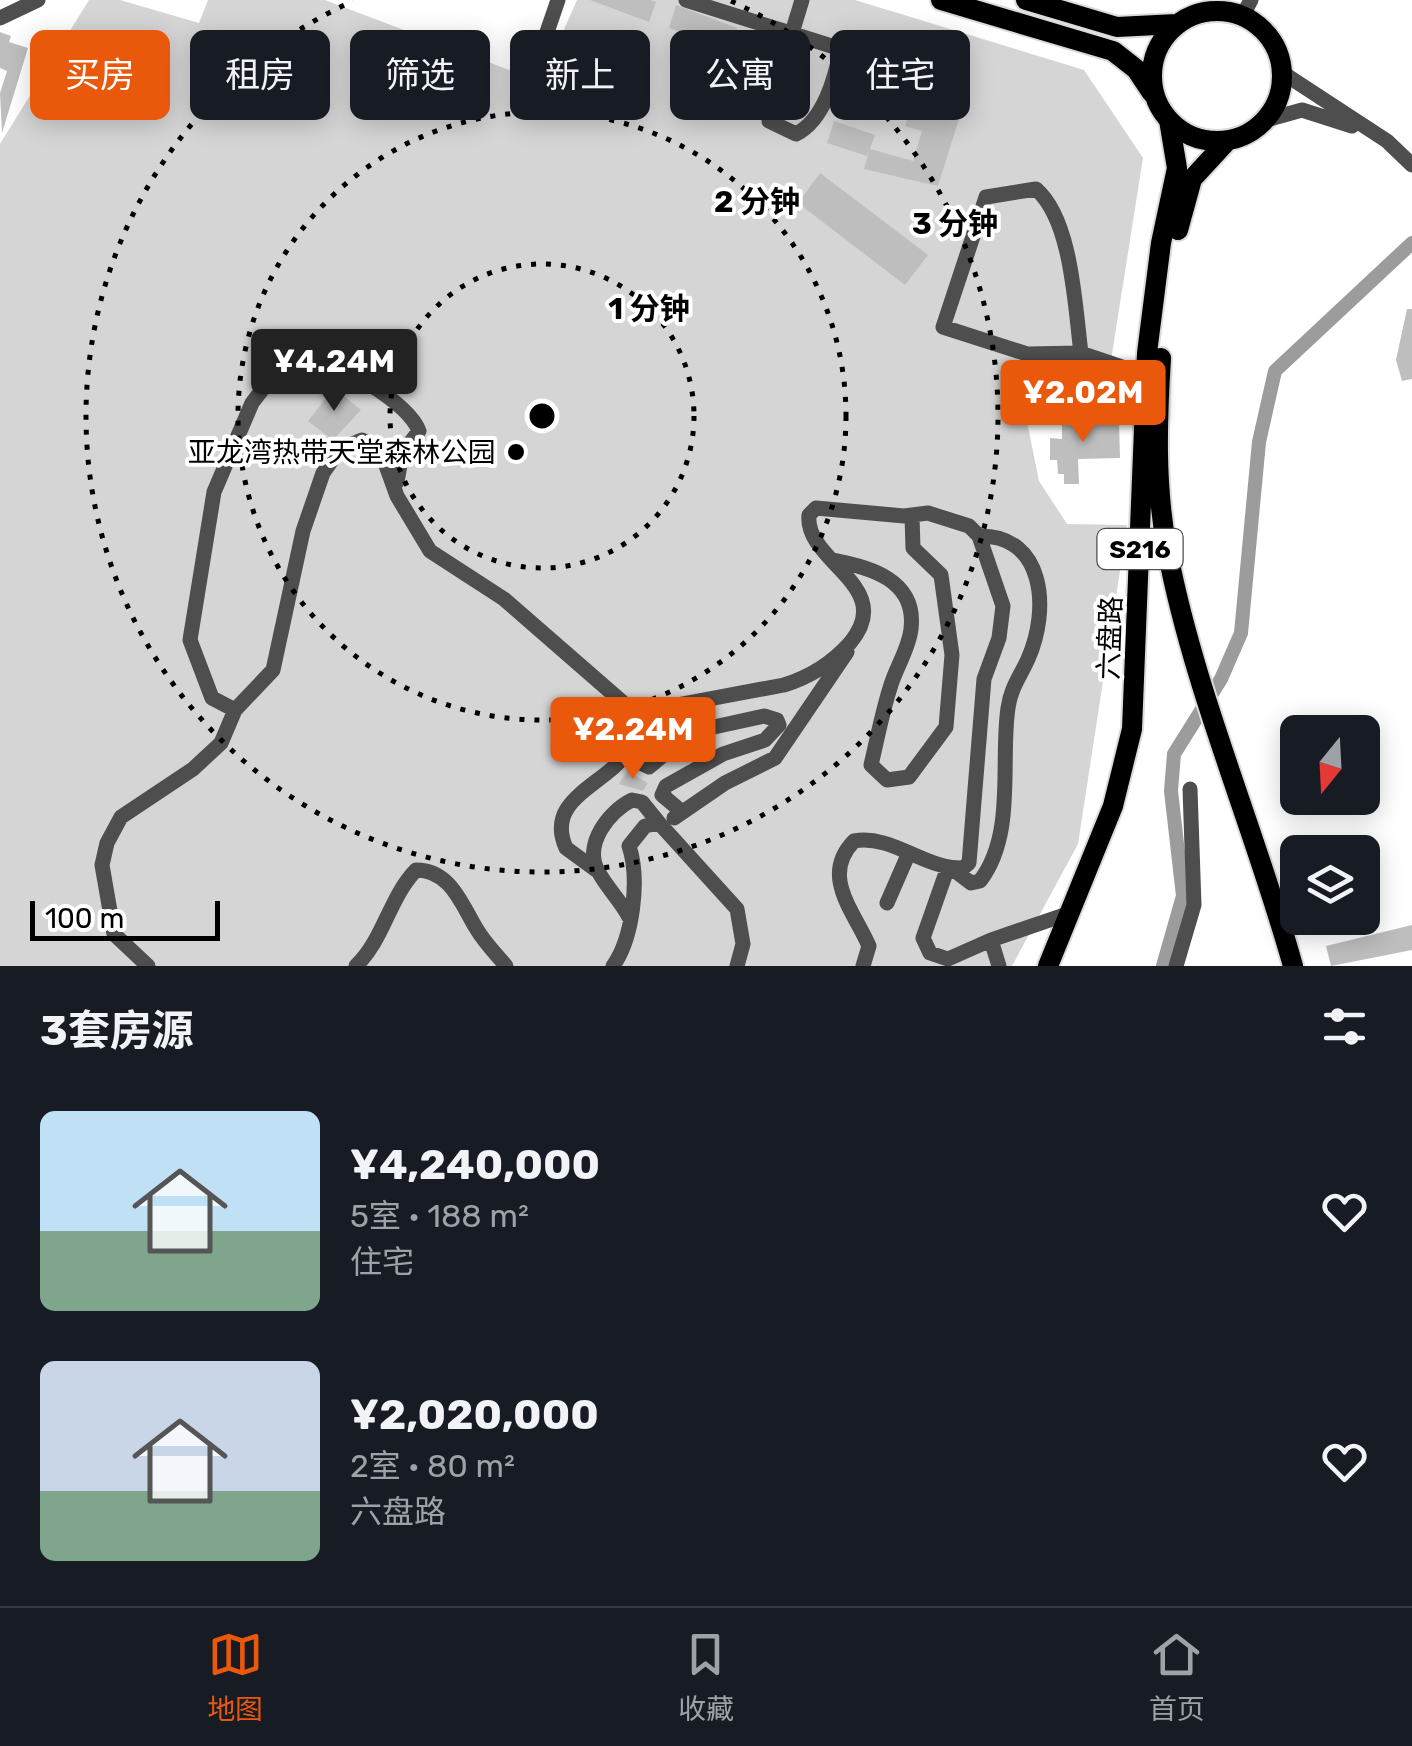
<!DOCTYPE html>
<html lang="zh">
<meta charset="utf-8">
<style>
body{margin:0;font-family:Rubik,"Noto Sans SC",sans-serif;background:#20242c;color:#f1f3f6;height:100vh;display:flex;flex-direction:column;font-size:38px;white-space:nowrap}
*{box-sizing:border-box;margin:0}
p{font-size:32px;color:#9ea1a6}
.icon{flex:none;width:55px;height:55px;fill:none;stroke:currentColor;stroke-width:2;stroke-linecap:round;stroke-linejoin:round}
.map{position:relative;height:966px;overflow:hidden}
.drawer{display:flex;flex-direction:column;background:#171b24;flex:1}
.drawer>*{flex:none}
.top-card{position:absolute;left:30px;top:30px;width:1352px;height:90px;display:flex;gap:20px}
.needle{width:65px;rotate:198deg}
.fabs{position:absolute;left:1280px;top:715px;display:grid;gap:20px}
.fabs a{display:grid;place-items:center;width:100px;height:100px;border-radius:15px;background:#171b24;box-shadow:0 5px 25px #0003;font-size:50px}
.scale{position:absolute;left:30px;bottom:25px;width:190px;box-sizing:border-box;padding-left:10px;border:5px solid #000;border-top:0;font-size:28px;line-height:35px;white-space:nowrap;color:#000;-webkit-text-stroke:8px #fff;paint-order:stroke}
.price{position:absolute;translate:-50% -85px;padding:0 22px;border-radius:10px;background:#ea580c;color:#fff;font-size:32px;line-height:65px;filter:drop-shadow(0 2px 5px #0008)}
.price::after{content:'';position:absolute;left:50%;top:60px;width:30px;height:22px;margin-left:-15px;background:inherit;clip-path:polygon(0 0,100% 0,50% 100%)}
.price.active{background:#222;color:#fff}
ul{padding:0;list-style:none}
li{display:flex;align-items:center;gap:30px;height:250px;padding:0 40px}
li span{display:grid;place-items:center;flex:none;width:280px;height:200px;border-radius:15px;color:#555}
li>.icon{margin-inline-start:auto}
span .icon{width:120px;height:120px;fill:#fffc;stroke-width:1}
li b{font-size:42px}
h2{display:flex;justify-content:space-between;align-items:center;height:120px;padding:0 40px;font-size:42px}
.chip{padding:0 35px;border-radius:15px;background:#171b24;box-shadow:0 5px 25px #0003;font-size:35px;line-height:90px}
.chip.active{background:#ea580c;color:#fff}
.dock{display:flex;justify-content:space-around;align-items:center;height:140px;border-top:2px solid #363941;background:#171b24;font-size:28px;color:#9ea1a6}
.dock a{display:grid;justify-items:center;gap:5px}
.dock .active{color:#ea580c}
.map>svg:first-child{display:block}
.green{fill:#d5d5d5}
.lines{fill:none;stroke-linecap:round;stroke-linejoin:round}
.canal{stroke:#9c9c9c;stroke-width:14}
.building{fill:#bebebe}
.major-casing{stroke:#dbdbdb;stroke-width:24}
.minor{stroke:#4e4e4e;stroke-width:15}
.major{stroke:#000;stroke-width:20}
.ring{fill:none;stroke:#000;stroke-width:5;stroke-dasharray:5 10}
.poi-dot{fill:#000;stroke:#fff;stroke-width:4}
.labels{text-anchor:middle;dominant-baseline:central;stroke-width:8;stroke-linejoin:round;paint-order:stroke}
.shield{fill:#fff;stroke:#4c4c4c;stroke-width:2.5}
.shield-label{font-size:25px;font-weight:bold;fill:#000}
.poi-label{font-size:28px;fill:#000;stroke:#fff;text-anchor:end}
.street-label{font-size:28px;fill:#000;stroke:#fff}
.centre{fill:#000;stroke:#fff;stroke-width:5}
.ring-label{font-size:30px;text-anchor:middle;font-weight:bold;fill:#000;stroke:#fff;stroke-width:8;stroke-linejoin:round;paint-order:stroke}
</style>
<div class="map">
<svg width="1412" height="966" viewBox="0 0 1412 966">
<rect width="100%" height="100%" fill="#fff"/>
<path class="green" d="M89 0H120L199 23 208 0H325L541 82 577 0H855L1084 70 1143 158 1109 373 1019 382 1039 481 1067 524 1127 525 1078 844 1012 966H0V144Z"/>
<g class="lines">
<path class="canal" d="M1163 966 1183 896 1171 791 1174 754 1221 679 1241 633 1259 442 1275 371 1412 243"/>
</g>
<path class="building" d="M590 0H650L656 2 649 22Z
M676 5 737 28 731 47 669 28Z
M0 32 11 36 9 42 28 48 2 133 0 93 7 71 0 68Z
M575 36 641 59 633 82 567 60Z
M710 78 761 95 753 120 702 103Z
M946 84 968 90 938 186 864 169 869 151 867 156 827 143 834 121 875 135 870 149 913 161 922 131 905 126 914 98 940 106Z
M820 173 928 255 905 285 798 203Z
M1407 309H1412V379L1402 381 1396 360Z
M334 388 361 410 333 440 308 421Z
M1062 412H1076V424L1119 422 1120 458 1078 459 1079 484H1064V474H1058L1057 460H1050V438L1062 439Z
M627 771 648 783 643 791 619 784Z
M1412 925V950L1331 966 1326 946Z"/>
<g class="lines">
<defs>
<path id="major" d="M941 0 1113 51 1136 69 1152 93
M1026 0 1117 27 1176 24
M1152 76a65 65 0 1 1 130 0a65 65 0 1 1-130 0Z
M1178 230 1192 179 1228 140
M1161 358C1157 420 1155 487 1167 549 1194 691 1254 826 1293 966
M1048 966 1113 806 1132 729 1147 353 1161 243 1177 168 1169 120"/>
</defs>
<use href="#major" class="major-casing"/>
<path class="minor" d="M686 0 841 49C835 78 824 120 796 134L769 121C777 80 790 40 802 0
M1243 15 1251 0
M0 18 38 0
M546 35 558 0
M1283 73 1387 141 1412 165
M1266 120 1302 110 1352 126
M1081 353 1027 354 943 327 986 197 1036 189C1072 220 1075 307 1081 353L1146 375
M832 560C870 567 917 580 911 629 909 649 895 669 890 688 882 713 877 740 871 765L887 780 909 777 946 727 952 655 941 575 913 548 912 516
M235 710 212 698 190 640 214 492 252 403 282 364 303 352C334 361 408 401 419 431L402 454 397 482
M674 818 725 783 775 758 847 652
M948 867 923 938 930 953 948 959 991 940
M950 867 971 883 980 881C1016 834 1000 762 1008 708 1011 687 1020 677 1028 659 1050 610 1045 535 979 536
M596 870 566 848C549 810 581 794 608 772 615 767 619 761 626 756L649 767 691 732 764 716 777 720 779 725 765 740 723 754 666 786 662 795 681 811
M887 903 908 855
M629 917C620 900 607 888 598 871 583 845 609 811 632 800L642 802 659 823
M148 966 114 934 102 865 107 843 121 817 193 769 221 743 235 710 273 670 303 531 323 473 340 449 362 440 380 449 397 496 430 551 504 599 628 707 645 711 784 685C810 677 832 663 850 643 898 586 804 562 809 515L816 508 904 516 928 513 969 526 979 536 1003 606 999 638 984 679 969 863 963 868C924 869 892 834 854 841 820 876 854 911 869 946L863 966
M356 966C384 939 389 898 416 870 450 870 461 903 476 928 484 942 496 954 506 966
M613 966C633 938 640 879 629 846L645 826 659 823 737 909 743 944 737 966
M999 966 991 940 1070 913
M1176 966 1194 905 1190 789"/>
<use href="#major" class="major"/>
</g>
<g class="ring">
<circle cx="542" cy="416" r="152"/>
<circle cx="542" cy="416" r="304"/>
<path d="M731 1A456 456 0 1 1 353 1"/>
</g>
<circle class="poi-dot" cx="516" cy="452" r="10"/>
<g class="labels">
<rect class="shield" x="1097.5" y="529" width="85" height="40" rx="8"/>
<g class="shield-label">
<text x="1140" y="549">S216</text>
</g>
<g class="poi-label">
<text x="496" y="452">亚龙湾热带天堂森林公园</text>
</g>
<g class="street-label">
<text transform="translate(1110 638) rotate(-88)">六盘路</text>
</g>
</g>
<circle cx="542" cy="416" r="15" class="centre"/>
<g class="ring-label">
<text x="757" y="212">2 分钟</text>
<text x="955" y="234">3 分钟</text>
<text x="649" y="319">1 分钟</text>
</g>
</svg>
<div class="fabs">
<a><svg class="needle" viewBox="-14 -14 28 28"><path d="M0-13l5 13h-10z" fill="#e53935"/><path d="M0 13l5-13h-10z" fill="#9ea1a6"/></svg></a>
<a><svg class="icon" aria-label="layers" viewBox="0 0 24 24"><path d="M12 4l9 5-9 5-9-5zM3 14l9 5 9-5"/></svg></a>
</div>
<div class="scale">100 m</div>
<b class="price active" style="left:334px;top:414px">¥4.24M</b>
<b class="price" style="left:1083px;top:445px">¥2.02M</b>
<b class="price" style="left:633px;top:782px">¥2.24M</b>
<div class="top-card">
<a class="chip active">买房</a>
<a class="chip">租房</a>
<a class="chip">筛选</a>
<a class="chip">新上</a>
<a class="chip">公寓</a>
<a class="chip">住宅</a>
</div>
</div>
<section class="drawer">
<h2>3套房源<svg class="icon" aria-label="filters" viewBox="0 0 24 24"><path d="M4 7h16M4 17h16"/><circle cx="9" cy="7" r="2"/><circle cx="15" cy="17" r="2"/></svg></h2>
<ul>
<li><span style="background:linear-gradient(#bfe0f5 60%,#7fa58c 0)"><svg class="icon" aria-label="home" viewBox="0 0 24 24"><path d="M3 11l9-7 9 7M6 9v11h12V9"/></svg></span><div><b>¥4,240,000</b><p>5室 · 188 m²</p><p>住宅</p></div><svg class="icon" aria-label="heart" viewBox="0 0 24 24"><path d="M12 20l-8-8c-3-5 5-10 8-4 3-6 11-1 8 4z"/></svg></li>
<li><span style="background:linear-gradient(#c9d6e8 65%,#7fa58c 0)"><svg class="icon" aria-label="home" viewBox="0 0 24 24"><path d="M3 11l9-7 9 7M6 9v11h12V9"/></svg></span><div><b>¥2,020,000</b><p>2室 · 80 m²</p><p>六盘路</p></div><svg class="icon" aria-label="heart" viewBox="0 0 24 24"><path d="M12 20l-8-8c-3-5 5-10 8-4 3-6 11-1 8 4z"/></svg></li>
</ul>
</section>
<nav class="dock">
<a class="active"><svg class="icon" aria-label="map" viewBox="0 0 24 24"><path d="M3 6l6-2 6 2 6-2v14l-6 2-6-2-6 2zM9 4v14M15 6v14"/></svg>地图</a>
<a><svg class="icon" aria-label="saved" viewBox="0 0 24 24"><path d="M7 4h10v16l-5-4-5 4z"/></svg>收藏</a>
<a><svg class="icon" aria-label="home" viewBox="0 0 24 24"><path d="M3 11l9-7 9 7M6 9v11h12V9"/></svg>首页</a>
</nav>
